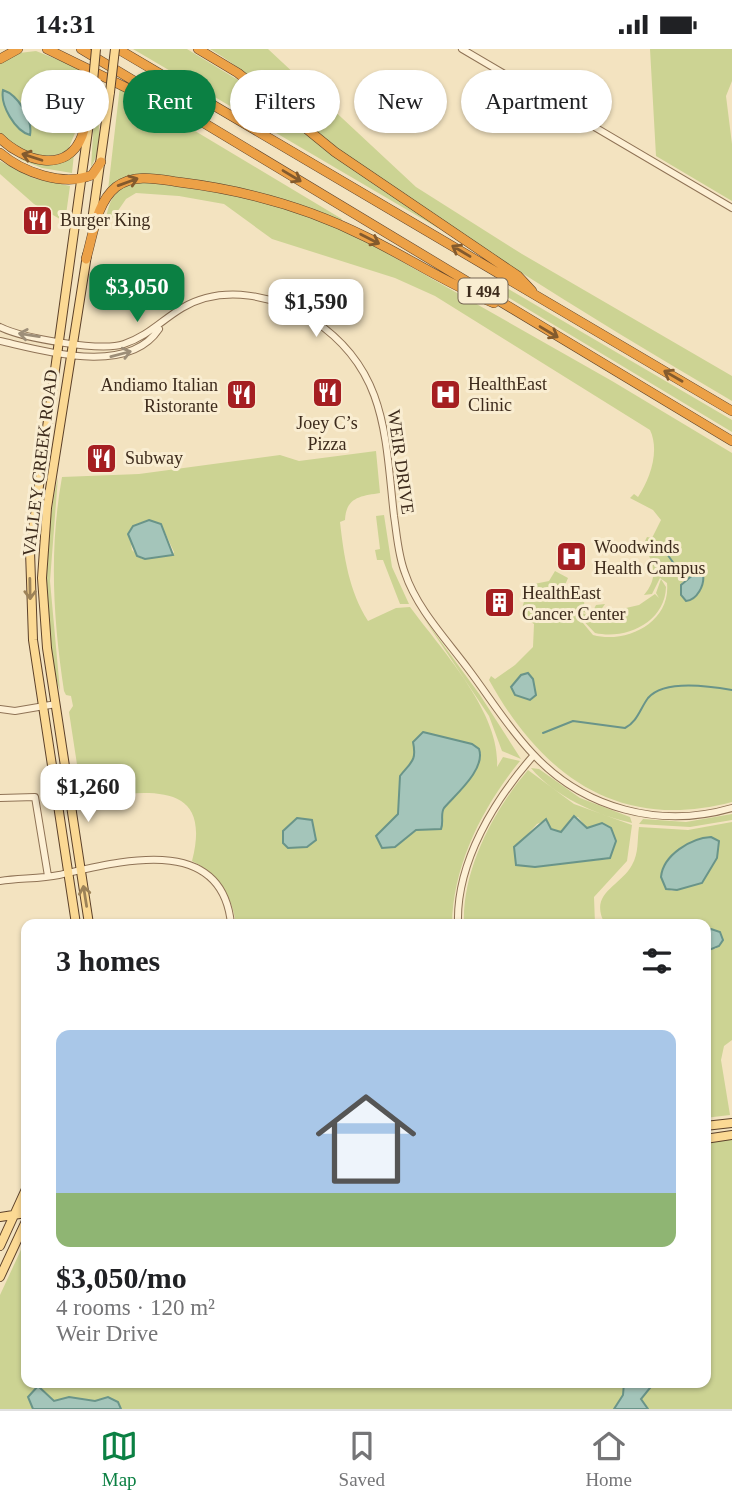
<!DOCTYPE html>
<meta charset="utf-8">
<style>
body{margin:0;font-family:Georgia,serif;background:#f2f2f2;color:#202124;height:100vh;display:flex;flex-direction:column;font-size:26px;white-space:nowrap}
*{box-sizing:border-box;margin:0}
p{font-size:23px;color:#757577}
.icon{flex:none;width:38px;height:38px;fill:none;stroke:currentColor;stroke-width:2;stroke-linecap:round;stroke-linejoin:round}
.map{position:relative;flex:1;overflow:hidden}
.panel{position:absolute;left:21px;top:870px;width:690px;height:469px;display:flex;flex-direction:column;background:#fff;border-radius:14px;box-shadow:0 2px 5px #0004}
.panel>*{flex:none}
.hud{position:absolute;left:21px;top:21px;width:691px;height:63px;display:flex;gap:14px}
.price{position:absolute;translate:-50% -60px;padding:0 16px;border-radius:14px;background:#fff;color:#222;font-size:23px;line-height:46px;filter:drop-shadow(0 2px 4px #0008)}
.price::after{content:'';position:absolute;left:50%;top:42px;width:21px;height:16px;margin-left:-10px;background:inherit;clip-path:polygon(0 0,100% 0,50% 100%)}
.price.current{background:#0b8043;color:#fff}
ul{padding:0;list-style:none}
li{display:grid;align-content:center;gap:14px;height:371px;padding:0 35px}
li+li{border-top:2px solid #e0e0e0}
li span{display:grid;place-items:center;height:217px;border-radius:14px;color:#555}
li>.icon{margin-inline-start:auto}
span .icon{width:126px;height:126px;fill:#fffc;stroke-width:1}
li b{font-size:30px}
h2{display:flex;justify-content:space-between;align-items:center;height:84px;padding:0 35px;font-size:30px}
.tag{padding:0 24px;border-radius:32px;background:#fff;box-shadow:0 2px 5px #0004;font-size:24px;line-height:63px}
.tag.current{background:#0b8043;color:#fff}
.status{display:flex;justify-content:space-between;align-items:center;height:49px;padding:0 35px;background:#fff;direction:ltr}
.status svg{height:19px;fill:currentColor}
.menu{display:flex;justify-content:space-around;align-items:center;height:98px;border-top:2px solid #e0e0e0;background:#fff;font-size:19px;color:#757577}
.menu a{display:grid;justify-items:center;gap:4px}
.menu .current{color:#0b8043}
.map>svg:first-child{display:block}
.green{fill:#ccd393;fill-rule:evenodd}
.water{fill:#a4c5ba;stroke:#699489;stroke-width:2}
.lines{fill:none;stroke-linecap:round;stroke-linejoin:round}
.stream{stroke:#699489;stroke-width:2}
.minor-casing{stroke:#8f7356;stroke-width:8}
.major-casing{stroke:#5c412a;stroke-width:10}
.highway-casing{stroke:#5c412a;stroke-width:10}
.minor{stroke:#fdf0d5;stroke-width:6}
.major{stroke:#fbd994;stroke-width:8}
.highway{stroke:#eca147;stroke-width:9}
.major-bridge-casing{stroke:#5c412a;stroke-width:10;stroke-linecap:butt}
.major-bridge{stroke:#fbd994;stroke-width:8}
.oneway{stroke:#835a2d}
.oneway2{stroke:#9d8e78}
.oneway3{stroke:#9c8258}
.labels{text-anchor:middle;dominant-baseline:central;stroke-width:6;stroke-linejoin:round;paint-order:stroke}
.shield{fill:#f9edd1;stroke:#756552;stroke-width:2}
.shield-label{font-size:16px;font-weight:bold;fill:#3d2b1c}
.poi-label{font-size:18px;fill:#3d2b1c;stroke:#f9edd1;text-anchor:start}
.street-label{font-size:18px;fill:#3d2b1c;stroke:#f9edd1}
</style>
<div class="status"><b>14:31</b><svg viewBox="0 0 49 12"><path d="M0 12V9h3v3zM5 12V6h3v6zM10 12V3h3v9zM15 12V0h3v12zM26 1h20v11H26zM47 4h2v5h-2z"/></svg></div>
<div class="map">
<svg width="732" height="1360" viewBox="0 0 732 1360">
<rect width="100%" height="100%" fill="#f3e3c0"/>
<path class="green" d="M133 0H187L238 31 439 177 438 179Z
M210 0H268L416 138 522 205 732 327V352C601 275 472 195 347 108 299 75 261 30 210 0Z
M650 0H732V32L726 47 732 95V152L656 107Z
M36 2 84 21 75 84 68 101C43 115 19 102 0 84V15L19 4Z
M120 37 342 170 340 173 320 164 150 126 108 141Z
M95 53C100 70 102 102 91 118Z
M74 105 72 124 42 119 17 109 48 116Z
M0 112 33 129 70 137 65 173 34 155 0 125Z
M150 133 252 149 339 177 612 332 732 404V753C619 783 542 727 489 631L491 627 495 630 515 616 533 598 534 575 520 566 529 536 549 532 555 522 568 529 562 543 584 552 585 563 592 564 596 556 605 555 598 565 573 562 593 586C627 595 671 573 667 534L660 529 652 545 644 546C659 528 654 514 643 496L647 488 652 489 661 471 653 461 630 449 634 445 638 448C650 430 660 402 650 381L435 247 395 229 272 190 224 155 179 147 136 144 126 150 113 169 106 170C110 143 122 134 150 133ZM698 524 704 531 690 552H686L681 546 682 533Z
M505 238 732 371V383L501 244Z
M376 402 380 444C361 447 346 448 345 471L340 473C344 508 349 542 368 572L396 559 410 558C441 600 501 664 497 718L503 708 520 712C483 757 453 816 452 875H308L285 870 236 875C232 846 218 825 192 812 215 723 136 746 82 748L69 663 73 657 71 647 66 646 64 642C53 569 49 501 62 428L139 425 280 406 299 412ZM148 471 161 475 174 503 172 506 142 510 132 501 129 482 137 475ZM413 695 481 704 473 722 400 727 416 709Z
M58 428 50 532 60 642C42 585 44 486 58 428Z
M384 466 392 518 409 555H400L383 511H377L375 501 380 500 376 467Z
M661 530 666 538C665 573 627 591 595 584L575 563 608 569 613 562 639 556 655 545 659 549 656 544Z
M423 568 480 646 521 710 502 702 489 667Z
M531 719 539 720 580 749 630 768 632 774C596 766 554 747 531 719Z
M528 721 574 755 632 776 627 812 594 848 595 875H464C462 820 494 761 528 721ZM578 768 587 779 600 775 608 810 534 818 516 816 514 800 537 775 547 771 551 780 561 783 571 769Z
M732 765V771L690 778 639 775 643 770 686 773Z
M732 773V991L724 997 721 1011 730 1066 705 1069V900H716L711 880 705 883V875H605C588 844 620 838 632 816 639 804 637 791 639 778L688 781ZM707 788 718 791 717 809 702 834 672 842 666 840 661 828Z
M732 1090V1360H0V1246L26 1190V1334H705V1094Z"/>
<path class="water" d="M3 41C18 46 33 70 30 86 15 82 0 56 3 41Z
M149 471 161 475 173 506 145 510 137 507 128 485 133 477Z
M694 525H703C705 536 697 551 686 552L681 546V536Z
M528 624 533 630 536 646 530 651 515 646 511 638 521 626Z
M423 683 472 695 479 700C486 720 456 745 444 759 440 765 444 773 441 780L416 781 395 798 382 799 376 787 398 765 400 727C411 713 417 712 413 693Z
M574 767 587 779 602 774 611 779 616 792 610 809 535 818 516 816 514 798 546 770 551 780 561 783Z
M297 769 312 771 316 791 307 798 288 799 283 794V782Z
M711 788 719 792 717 809 702 834 677 841 666 840 661 828C663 806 691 789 711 788Z
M711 880 720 883 723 891 719 897 709 901 705 900V883Z
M624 1334H654L641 1350 648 1360H614L623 1346Z
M38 1337 54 1352 69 1348 95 1352 108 1348 118 1353 121 1360H33L28 1348Z"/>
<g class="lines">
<path class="stream" d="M667 505 685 530
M543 684 573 672 625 679C637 673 640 660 648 649 664 630 710 637 732 641"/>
<defs>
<path id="minor" d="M462 0 732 159
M0 278C22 289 101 303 124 295 148 287 162 271 182 259 223 235 275 246 313 271 387 320 385 387 394 467 397 486 398 506 405 524 417 560 447 591 469 621 490 649 509 680 533 705 584 760 660 780 732 759
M0 292C45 302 128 327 159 280
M0 660 15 662 56 655
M0 749 35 748 48 827
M0 832C19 829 40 830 59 826 118 813 222 783 231 875
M458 875C456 813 495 750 534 706"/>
<path id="major" d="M91 179 110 43
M87 206 47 459 42 529 47 599 89 875
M76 875 33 591 30 502 89 74
M705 1077 732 1074
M705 1090 732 1086
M0 1168 26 1164
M0 1197 26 1140
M0 1228 26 1172"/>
<path id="highway" d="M47 0 168 59
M81 0 732 392
M118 0 732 362
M198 0 238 24 335 103 518 227 532 242
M0 10 18 0
M0 89C23 112 67 126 82 87 88 70 89 50 93 32
M0 104C22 123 63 138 92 126L101 113
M86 210C93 187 96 154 116 138 134 124 158 130 178 133 244 141 307 158 366 188 409 209 449 236 494 254"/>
</defs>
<use href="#minor" class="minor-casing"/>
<use href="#major" class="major-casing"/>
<use href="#highway" class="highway-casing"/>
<use href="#minor" class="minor"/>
<use href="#major" class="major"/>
<use href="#highway" class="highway"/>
<defs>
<path id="major-bridge" d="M93 32 96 0
M110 43 115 0"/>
</defs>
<use href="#major-bridge" class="major-bridge-casing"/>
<use href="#major-bridge" class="major-bridge"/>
</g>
<defs><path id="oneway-shaft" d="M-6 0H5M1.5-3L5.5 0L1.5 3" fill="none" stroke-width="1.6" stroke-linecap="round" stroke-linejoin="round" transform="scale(1.75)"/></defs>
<g class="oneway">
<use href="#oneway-shaft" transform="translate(32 108) rotate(-162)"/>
<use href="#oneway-shaft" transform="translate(292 127) rotate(31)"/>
<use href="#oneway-shaft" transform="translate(128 133) rotate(-20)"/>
<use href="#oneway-shaft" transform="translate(370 190) rotate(27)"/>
<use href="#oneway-shaft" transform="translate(461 202) rotate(-149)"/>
<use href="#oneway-shaft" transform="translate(549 283) rotate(31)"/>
<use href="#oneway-shaft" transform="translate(673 327) rotate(-150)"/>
</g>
<g class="oneway2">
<use href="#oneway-shaft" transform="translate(29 286) rotate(-171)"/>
<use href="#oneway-shaft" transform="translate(121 305) rotate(-15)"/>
</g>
<g class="oneway3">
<use href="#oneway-shaft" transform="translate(30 540) rotate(89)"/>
<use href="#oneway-shaft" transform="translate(85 847) rotate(-99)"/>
</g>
<defs>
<symbol id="restaurant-square" viewBox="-11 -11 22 22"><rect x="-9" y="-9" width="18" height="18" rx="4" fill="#a51e21" stroke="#f9edd1"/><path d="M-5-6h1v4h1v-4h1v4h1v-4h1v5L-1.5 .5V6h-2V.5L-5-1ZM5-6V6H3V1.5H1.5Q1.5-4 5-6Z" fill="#fff"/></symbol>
<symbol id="hospital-square" viewBox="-11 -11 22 22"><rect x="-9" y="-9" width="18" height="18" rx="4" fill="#a51e21" stroke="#f9edd1"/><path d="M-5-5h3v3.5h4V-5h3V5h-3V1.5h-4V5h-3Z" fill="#fff"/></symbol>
<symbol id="building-square" viewBox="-11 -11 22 22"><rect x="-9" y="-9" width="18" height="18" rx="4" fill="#a51e21" stroke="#f9edd1"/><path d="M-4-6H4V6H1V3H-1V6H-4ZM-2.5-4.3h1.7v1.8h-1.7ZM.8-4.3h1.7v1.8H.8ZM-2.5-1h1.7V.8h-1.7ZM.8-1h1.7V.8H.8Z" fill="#fff"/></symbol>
</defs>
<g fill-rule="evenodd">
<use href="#restaurant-square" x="20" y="154" width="35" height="35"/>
<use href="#restaurant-square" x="310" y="326" width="35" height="35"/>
<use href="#hospital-square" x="428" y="328" width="35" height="35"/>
<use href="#restaurant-square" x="224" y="328" width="35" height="35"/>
<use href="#restaurant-square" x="84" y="392" width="35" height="35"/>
<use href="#hospital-square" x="554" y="490" width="35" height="35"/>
<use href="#building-square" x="482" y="536" width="35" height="35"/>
</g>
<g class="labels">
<rect class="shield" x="458.5" y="229.5" width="49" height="25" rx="5"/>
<g class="shield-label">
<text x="483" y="242">I 494</text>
</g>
<g class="poi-label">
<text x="60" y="171">Burger King</text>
<text x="468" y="335">HealthEast<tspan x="468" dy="21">Clinic</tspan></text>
<text x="218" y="336" text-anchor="end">Andiamo Italian<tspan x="218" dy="21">Ristorante</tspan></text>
<text x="327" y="374" text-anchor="middle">Joey C’s<tspan x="327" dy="21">Pizza</tspan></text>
<text x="125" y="409">Subway</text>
<text x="594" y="498">Woodwinds<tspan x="594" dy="21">Health Campus</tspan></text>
<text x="522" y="544">HealthEast<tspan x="522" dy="21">Cancer Center</tspan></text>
</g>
<g class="street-label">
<text transform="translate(401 413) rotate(82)">WEIR DRIVE</text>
<text transform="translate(40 414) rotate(-83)">VALLEY CREEK ROAD</text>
</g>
</g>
</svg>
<b class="price current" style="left:137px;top:275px">$3,050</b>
<b class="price" style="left:316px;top:290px">$1,590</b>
<b class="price" style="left:88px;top:775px">$1,260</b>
<div class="hud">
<a class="tag">Buy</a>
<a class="tag current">Rent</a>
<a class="tag">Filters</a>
<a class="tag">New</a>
<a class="tag">Apartment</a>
</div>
<section class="panel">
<h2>3 homes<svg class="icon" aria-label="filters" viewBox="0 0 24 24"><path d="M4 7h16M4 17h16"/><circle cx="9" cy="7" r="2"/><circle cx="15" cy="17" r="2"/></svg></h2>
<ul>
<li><span style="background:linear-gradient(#a9c7e8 75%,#8fb573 0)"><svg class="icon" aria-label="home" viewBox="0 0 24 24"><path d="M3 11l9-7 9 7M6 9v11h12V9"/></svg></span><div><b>$3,050/mo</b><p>4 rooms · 120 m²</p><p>Weir Drive</p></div></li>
</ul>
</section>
</div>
<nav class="menu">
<a class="current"><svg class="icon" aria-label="map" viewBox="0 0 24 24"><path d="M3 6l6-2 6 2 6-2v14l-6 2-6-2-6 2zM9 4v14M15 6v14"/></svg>Map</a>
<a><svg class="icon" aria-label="saved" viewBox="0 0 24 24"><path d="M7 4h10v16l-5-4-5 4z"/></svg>Saved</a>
<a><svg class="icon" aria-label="home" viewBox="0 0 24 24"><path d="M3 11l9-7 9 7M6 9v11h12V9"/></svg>Home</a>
</nav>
